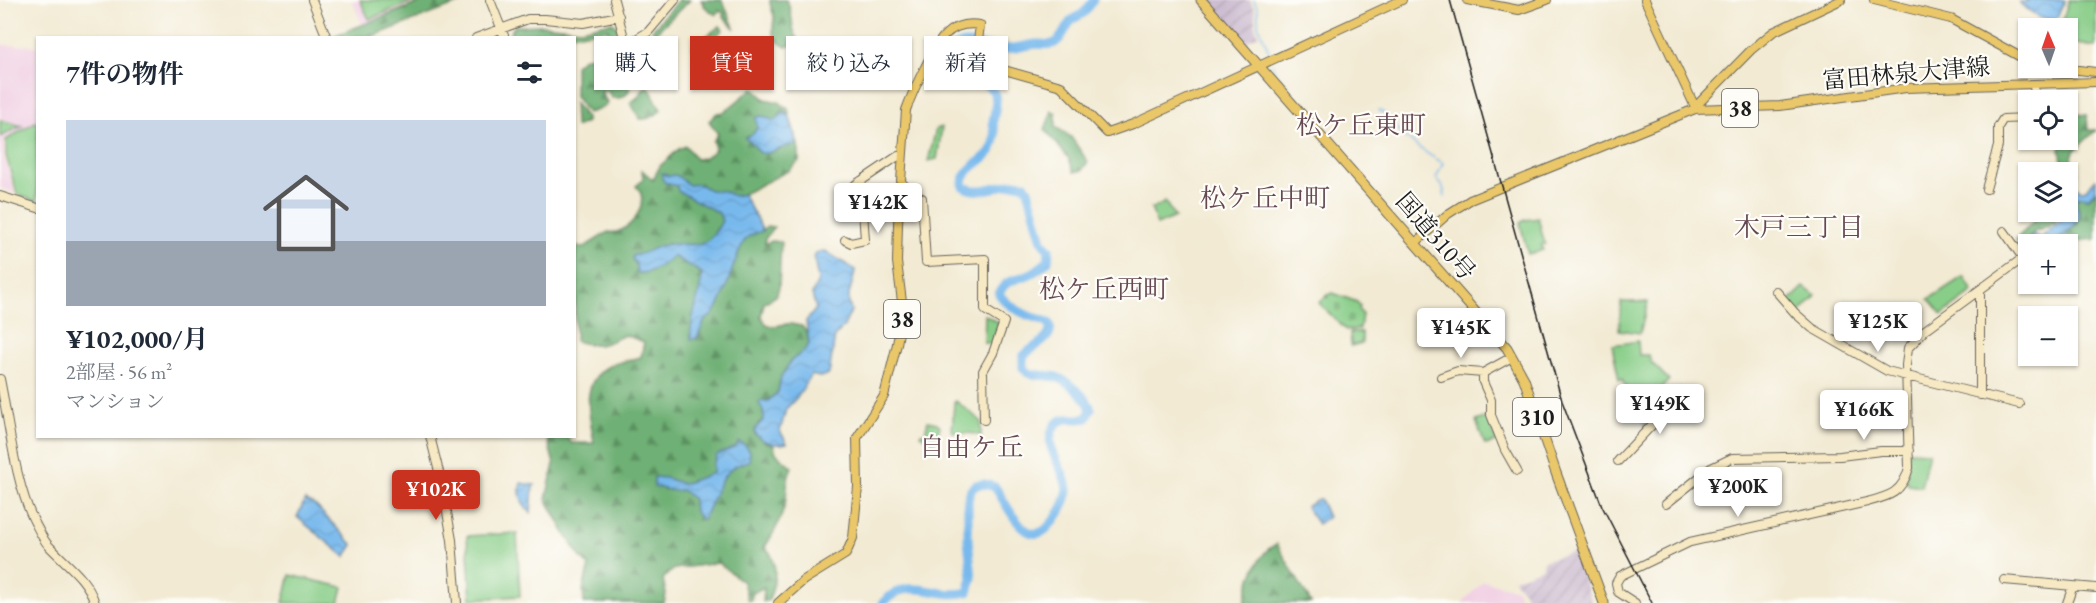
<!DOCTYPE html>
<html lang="ja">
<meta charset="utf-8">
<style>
body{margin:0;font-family:"EB Garamond","Noto Serif JP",serif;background:#f2f2f3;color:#1f2937;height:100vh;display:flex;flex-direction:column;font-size:22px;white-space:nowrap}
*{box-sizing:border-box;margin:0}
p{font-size:20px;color:#747a83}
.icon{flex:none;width:33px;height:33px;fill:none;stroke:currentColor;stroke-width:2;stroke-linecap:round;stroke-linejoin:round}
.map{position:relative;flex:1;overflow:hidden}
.side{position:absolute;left:36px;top:36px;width:540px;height:402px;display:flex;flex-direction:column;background:#fff;border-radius:0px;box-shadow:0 2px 4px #0004}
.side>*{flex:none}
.top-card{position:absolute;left:594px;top:36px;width:570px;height:54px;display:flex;gap:12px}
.needle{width:39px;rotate:358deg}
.tools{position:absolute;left:2018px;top:18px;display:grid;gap:12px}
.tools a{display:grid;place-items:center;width:60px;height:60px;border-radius:0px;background:#fff;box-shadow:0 2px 4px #0004;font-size:30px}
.price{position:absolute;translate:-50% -51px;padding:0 14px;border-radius:6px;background:#fff;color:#222;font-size:20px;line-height:39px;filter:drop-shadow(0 2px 3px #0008)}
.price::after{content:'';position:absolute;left:50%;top:36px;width:18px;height:14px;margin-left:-9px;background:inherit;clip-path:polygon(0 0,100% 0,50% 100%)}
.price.on{background:#c8321e;color:#fff}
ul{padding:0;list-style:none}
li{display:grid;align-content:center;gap:12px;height:318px;padding:0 30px}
li span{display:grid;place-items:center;height:186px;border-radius:0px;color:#555}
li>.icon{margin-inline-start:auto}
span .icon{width:108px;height:108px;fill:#fffc;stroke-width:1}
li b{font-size:26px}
h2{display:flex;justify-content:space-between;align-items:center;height:72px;padding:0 30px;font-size:26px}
.tag{padding:0 21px;border-radius:0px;background:#fff;box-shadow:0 2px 4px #0004;font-size:21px;line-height:54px}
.tag.on{background:#c8321e;color:#fff}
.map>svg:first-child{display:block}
.built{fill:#f1d0e4}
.industrial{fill:url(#industrial-furrows)}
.forest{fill:url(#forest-firs);stroke:#456648;stroke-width:1.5}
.cemetery{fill:url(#cemetery-stones);stroke:#527452;stroke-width:1.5}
.park{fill:#88cd88;stroke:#527452;stroke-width:1.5}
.water{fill:url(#water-waves);stroke:#4a6a84;stroke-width:1.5}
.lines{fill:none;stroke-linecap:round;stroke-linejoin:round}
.stream{stroke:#78b9ed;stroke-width:1.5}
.river{stroke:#78b9ed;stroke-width:9}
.secondary-casing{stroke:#67645c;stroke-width:10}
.primary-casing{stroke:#67645c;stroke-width:10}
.highway-casing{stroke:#67645c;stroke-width:11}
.secondary{stroke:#f7e9c3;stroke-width:8}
.primary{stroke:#eac769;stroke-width:8}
.highway{stroke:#eac769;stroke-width:9}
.rail{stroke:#1c1c1c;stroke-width:1.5}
.labels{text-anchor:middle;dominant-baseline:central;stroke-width:4.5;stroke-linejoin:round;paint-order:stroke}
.shield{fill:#fdfcf7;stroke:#605f5e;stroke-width:1.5}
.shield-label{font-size:22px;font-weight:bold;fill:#1c1c1c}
.street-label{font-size:24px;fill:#1c1c1c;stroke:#fdfcf7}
.neighbourhood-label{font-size:26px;fill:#644852;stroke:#fdfcf7}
</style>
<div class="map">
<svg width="2096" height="603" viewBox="0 0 2096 603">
<defs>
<pattern id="industrial-furrows" width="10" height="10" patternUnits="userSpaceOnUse" patternTransform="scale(1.5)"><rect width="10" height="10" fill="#cebed1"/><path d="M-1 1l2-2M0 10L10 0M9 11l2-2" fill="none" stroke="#b0a3b3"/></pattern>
<pattern id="forest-firs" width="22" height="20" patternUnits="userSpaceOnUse" patternTransform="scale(1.5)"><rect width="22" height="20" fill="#6eb074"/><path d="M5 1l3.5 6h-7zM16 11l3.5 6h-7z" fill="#5a8e5e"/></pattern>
<pattern id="cemetery-stones" width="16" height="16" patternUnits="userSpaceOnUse" patternTransform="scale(1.5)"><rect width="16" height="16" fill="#88cd88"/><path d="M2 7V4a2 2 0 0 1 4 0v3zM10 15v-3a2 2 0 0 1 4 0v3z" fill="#75af75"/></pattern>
<pattern id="water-waves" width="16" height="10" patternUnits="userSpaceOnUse" patternTransform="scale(1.5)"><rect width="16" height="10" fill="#78b9ed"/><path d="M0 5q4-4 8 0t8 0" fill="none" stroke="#679ecb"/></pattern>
</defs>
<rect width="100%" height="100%" fill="#fdfcf7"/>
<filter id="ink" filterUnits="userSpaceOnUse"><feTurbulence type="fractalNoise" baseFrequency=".0167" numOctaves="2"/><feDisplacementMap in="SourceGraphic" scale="12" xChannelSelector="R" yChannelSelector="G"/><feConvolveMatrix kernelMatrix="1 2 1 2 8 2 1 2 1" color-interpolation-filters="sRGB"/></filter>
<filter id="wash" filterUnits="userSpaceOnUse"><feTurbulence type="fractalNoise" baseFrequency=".008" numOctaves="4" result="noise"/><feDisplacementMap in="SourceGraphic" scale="24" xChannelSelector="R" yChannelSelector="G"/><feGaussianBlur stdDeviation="1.35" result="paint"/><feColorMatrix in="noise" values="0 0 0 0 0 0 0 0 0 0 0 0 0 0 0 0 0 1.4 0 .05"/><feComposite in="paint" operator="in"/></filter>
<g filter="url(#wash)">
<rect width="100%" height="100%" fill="#f2ead3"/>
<path class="built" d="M352 0H420L362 24Z
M0 45 37 46V122L4 139V157L15 193 0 188Z
M1483 581 1517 589 1521 603H1462Z"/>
<path class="industrial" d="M1208 0H1250L1255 11V27L1259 35 1248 40V45Z
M1574 552 1592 603H1527L1525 593 1514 579 1543 568V561Z"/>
<path class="forest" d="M426 0H468L371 37H331Z
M678 0H690L654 34 652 30Z
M701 0H722L735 29 723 16 724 13 719 11 716 15 705 7Z
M770 0H786C795 14 789 25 797 38L792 45 786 47C771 39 772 33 774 19 775 13 769 7 770 0Z
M612 22 617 26 621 45 598 52 593 48 596 46 607 44 609 38 608 29 580 34 565 33V38L512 37 510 32 515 26 543 25 581 29Z
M720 26 723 30 711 41 696 51 693 49V46Z
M622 49 624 61 629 60C632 76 636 100 612 98L607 90 601 92 607 102 606 105 595 111 587 113 575 96V65C585 58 583 55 596 57L603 53Z
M635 51C640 56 640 63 644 68V73L671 55 674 54 673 58 654 75 649 76 643 84H639C635 72 635 62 635 51Z
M645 87H649L661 110C655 116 649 120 640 119L630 103 638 97Z
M753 88 765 99 779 102 788 109C791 127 801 143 799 161L788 171 743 194 762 230 767 226 774 227 765 239V244L772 241 781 242 779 288 776 296 764 303 761 316C769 332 774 325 786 324 791 323 798 326 802 326L807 333 809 344 804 351 791 361 781 377 778 392 768 401 763 410 764 419 758 424 755 434 765 442 773 444 776 453 792 467C785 480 788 491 785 504 781 521 774 532 765 547 780 561 775 582 769 600L763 602 764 587 753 593 751 600 748 601 743 582 718 563 674 569 663 579 666 594 664 603H584L583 590 589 566C570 548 560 522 546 499L554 464 547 438 548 437H568L571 443H594C590 415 578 383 609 366 618 362 631 360 641 357L644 342 625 335C601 346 600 348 575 341V246L583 248 608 232C628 237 653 202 636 186L643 180 642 170 653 180 660 166 679 149 686 146 696 159C705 159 710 155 715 149L713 141 718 134 709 121 717 113 724 112Z
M574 102 586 118V122L576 127 575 126Z
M2068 110 2075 114 2087 115 2088 130H2096L2074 151 2070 164 2072 169 2078 172 2075 182 2067 193V172H2064L2060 149 2065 140H2067V135L2074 120 2067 117Z
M1052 111 1056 113V127L1071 137 1088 162 1082 170 1074 172 1069 159 1045 129Z
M2096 191V240C2085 238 2077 242 2067 248V244H2047C2061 238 2073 231 2081 217L2076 202 2077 197 2084 196 2088 199Z
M2037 212H2061C2057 224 2045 229 2034 232L2029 238 2036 244H2028V256L2015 240 2032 223Z
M1277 544 1311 603H1245C1247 585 1258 551 1277 544Z"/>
<path class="cemetery" d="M1333 293 1357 302 1360 306 1359 310 1362 314 1360 329 1346 330 1319 303 1326 296Z
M1350 332H1362V343L1351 346Z"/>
<path class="park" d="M360 0H416L369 19Z
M2069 0H2096V47L2067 42V28H2060Z
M0 120 22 126 0 137Z
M35 122 38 123 37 202 17 194 6 156V140Z
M942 127 937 159 928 161 936 129Z
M1165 202 1175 217 1157 225 1151 208 1157 207Z
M1538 218 1545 244 1541 245 1543 250 1528 254 1520 223 1525 220Z
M1964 276 1973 292 1942 315 1929 299Z
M1804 287 1816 296 1798 315 1787 303Z
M1621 302H1648L1640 333 1619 330Z
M985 315 999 323 992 344 984 343Z
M1638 341 1639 355H1649L1651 362 1669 380 1659 391 1669 402 1646 427 1622 379 1619 380 1612 345Z
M956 401 981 421V436L977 434 952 432 954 402Z
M1487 417 1497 442 1485 445 1476 421Z
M928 421 937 423 940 426 936 441 934 443 920 435 921 433H925Z
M1909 451 1929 452 1921 486 1908 484 1906 480Z
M517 533 520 596 471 599 467 536Z
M290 575 343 587 339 603H283Z"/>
<path class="water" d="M2031 0H2065L2056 19 2040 18 2019 3Z
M784 113 789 115 797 143 796 145C782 145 774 155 760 153L753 144 745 138 753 134 757 128 756 117 763 116 774 121Z
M662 173 668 176 676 175 689 185 699 184 710 190 723 191 734 196 743 194 763 231C756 233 750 234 746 239 731 257 726 312 705 320L697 338 691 340C689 317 701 296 702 273L673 256C664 265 650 274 637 273L636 264 632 259 633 255C644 255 650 249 660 246 690 237 702 260 722 221L719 213 678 191 677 186C669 184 661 184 662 173Z
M2096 179V190L2088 198 2084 196 2076 197V202L2080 217C2072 232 2055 245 2037 244L2030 238 2033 234 2041 238 2067 214 2070 199 2068 195 2070 188 2074 185C2084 195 2088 187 2096 179Z
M825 251 855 270C853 288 845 292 851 311L844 326 835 336 829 374 820 377 811 375 799 395 786 409 780 431 787 443C775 446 764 443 755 434V429L764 419 763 410 759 403 761 401H768L778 392 781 377 791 361 804 351 809 344 806 321 816 309 812 294 818 281 814 257 818 252Z
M739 442 745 445 750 452 749 461C717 468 717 497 702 520 694 513 693 509 693 499L682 490 675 491 654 487V477L666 478 683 484 713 473V465L717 455 736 447Z
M521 483 535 485 533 487 531 513C522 505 518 495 521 483Z
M1318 499H1320L1328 517 1318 524 1306 507Z
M305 500 316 506 353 545 345 557 297 517Z"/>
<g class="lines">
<path class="stream" d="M1254 0 1258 10V25L1271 56
M1272 64 1275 72 1290 89
M1378 110C1390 115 1391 122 1399 131 1412 144 1427 154 1443 163L1436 178 1443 187 1445 197"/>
<path class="river" d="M883 603C910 573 936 601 968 592L972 578 968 540V499L971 490 976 485 985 484 995 487C1005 500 1026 553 1049 526 1057 517 1067 503 1067 490 1066 467 1039 447 1056 424 1064 415 1077 421 1087 418L1091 409C1087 397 1068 381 1056 377 1047 375 1037 376 1028 373L1023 368V357C1032 345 1054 341 1050 324 1043 318 1036 319 1027 315 1018 311 1005 303 999 294 1005 278 1019 280 1032 273 1038 270 1043 265 1048 261L1049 250 1042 241 1028 190 1024 184C1005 180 980 198 963 186 962 162 995 163 995 136 995 131 993 127 993 122 994 113 998 103 995 95 987 73 953 88 948 66 940 30 990 49 1005 49 1016 49 1026 45 1037 44 1043 44 1050 46 1055 43 1064 37 1064 29 1071 21 1074 17 1078 17 1082 14 1087 11 1090 5 1093 0"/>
</g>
</g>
<g filter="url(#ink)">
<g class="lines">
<defs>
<path id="secondary" d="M312 0 327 38
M490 0 505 38
M614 0 626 45 648 32 675 0
M476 38 528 19H545L583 23 619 16
M2034 84 2035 100
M901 182 913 195 922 198 926 262 985 259V310L1004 322 993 353 983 371 984 420
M855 185 898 156 902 157
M1986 189 1998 146V127L2003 119 2028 118
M0 196 38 208
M845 240 851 243 865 240 861 181
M1980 290V395
M1776 291 1795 313 1812 328 1887 371 2019 404
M1483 373V382L1491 400V415L1505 450 1517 471
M1441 377 1458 371 1483 373 1512 357
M0 379C9 422 15 485 35 523 39 530 43 540 49 546 67 565 87 578 95 603
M430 436 442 484 452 540 457 603
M1618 461 1684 391
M1666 504 1711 468 1732 458 1840 456 1881 451H1909
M2004 580 2096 588
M1635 603 1618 592 1616 583 1620 576 1690 542 1867 502C1890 496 1902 493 1909 468L1906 365 1908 348 1925 330 2023 258 2004 231
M2067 603 2073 586"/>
<path id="primary" d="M1467 0 1519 10 1547 0
M1645 0 1696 109
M1874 0 1951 19 2028 61
M2061 68 2096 72
M1696 109 1699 103 1751 50 1773 32 1841 0
M1415 243 1448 214 1470 200 1695 109 1780 106 1906 88 2096 82
M778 603 804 580 846 554 853 538 858 487 857 438 884 396 897 344 903 310 897 262 898 224 906 110C912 93 933 47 945 35 954 26 967 23 980 25L976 57 983 64 1061 86 1107 133 1133 124 1402 0"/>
<path id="highway" d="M1201 0 1507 348 1524 379 1556 473 1604 603"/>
</defs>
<use href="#secondary" class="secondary-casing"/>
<use href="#primary" class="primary-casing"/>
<use href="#highway" class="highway-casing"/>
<use href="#secondary" class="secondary"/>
<use href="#primary" class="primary"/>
<use href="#highway" class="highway"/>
<path class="rail" d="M1450 0 1562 401 1602 506 1652 603"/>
</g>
</g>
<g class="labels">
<g class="shield">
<rect x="1722" y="89" width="36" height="38" rx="4.5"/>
<rect x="884" y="300" width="36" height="38" rx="4.5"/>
<rect x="1513" y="398" width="48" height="38" rx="4.5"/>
</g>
<g class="shield-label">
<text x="1740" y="108">38</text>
<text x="902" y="319">38</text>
<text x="1537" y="417">310</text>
</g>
<g class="street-label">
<text transform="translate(1906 73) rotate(-5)">富田林泉大津線</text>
<text transform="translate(1436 236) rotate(49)">国道310号</text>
</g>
<g class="neighbourhood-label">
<text x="1361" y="125">松ケ丘東町</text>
<text x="1265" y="198">松ケ丘中町</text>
<text x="1799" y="227">木戸三丁目</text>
<text x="1104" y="289">松ケ丘西町</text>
<text x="971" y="447">自由ケ丘</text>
</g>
</g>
</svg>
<div class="tools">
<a><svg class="needle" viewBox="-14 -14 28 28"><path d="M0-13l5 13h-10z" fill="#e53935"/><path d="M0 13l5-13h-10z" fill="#747a83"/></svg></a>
<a><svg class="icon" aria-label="locate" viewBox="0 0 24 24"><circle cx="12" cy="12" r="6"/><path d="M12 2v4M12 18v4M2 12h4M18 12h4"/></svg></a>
<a><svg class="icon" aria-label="layers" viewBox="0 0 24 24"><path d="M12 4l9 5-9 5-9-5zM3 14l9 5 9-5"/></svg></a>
<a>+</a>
<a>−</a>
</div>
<b class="price" style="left:878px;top:234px">¥142K</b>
<b class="price" style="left:1878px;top:353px">¥125K</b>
<b class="price" style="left:1461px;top:359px">¥145K</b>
<b class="price" style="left:1660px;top:435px">¥149K</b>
<b class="price" style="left:1864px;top:441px">¥166K</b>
<b class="price" style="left:1738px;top:518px">¥200K</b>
<b class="price on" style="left:436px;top:521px">¥102K</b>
<div class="top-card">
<a class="tag">購入</a>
<a class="tag on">賃貸</a>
<a class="tag">絞り込み</a>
<a class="tag">新着</a>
</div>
<section class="side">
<h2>7件の物件<svg class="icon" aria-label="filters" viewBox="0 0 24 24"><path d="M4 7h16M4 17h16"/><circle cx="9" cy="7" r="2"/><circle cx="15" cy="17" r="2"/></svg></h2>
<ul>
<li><span style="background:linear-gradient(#c9d6e8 65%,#9aa5b1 0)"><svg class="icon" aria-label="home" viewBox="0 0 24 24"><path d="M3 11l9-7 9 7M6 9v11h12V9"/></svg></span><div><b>¥102,000/月</b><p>2部屋 · 56 m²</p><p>マンション</p></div></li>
</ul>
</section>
</div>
